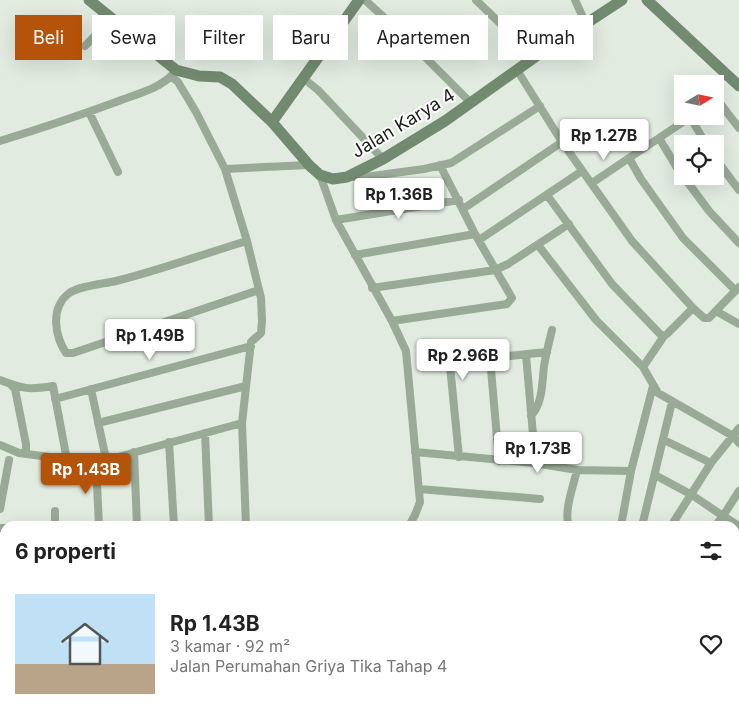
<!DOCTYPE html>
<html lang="id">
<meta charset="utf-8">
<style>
body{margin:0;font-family:Inter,sans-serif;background:#f6f6f6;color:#222;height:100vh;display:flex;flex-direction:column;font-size:19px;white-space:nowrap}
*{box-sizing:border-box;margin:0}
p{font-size:16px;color:#767676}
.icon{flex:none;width:28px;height:28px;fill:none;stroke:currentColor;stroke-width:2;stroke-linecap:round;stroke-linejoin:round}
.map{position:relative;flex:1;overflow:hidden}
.details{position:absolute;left:0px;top:521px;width:740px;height:196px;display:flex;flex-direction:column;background:#fff;border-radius:15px 15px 0 0;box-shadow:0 5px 20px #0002}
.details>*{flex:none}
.hud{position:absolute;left:15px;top:15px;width:710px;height:45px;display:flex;gap:10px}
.needle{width:32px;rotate:80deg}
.buttons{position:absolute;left:674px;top:75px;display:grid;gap:10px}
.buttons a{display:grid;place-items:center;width:50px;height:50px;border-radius:0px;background:#fff;box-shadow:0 5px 20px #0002;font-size:25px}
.price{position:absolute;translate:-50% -42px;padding:0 11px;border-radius:5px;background:#fff;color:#222;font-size:16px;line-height:32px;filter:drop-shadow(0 1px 2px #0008)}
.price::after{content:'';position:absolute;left:50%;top:30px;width:15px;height:11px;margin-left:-8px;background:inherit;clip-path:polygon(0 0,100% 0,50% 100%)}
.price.on{background:#b45309;color:#fff}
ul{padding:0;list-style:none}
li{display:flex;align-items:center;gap:15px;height:125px;padding:0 15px}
li span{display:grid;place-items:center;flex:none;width:140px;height:100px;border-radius:0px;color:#555}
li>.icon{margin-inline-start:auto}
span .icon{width:60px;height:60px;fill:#fffc;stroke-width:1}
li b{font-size:21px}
h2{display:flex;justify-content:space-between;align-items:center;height:60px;padding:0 15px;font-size:21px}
.pill{padding:0 18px;border-radius:0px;background:#fff;box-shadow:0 5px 20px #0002;font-size:18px;line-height:45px}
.pill.on{background:#b45309;color:#fff}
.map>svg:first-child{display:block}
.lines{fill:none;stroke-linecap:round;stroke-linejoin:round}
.street{stroke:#99aa97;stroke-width:8}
.secondary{stroke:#728b70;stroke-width:11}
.labels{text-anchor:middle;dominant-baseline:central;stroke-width:4;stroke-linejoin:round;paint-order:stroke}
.street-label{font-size:18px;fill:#181b17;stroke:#fff}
</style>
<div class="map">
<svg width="739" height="717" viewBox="0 0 739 717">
<rect width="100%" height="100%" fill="#e1ebe0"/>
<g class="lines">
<path class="street" d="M365 0 400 32 471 103
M476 0 535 57
M575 0 586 24
M85 46 111 19
M517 70 562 142 632 241 693 308 704 318H709L739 287
M171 76 178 82 196 112 225 169 247 241 261 298 262 321 261 333 251 342 242 423 246 526
M303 78 318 90 383 159
M715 102H719L739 128
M89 112 118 172
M692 116 629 158 641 179 683 238 735 290
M690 117 706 144
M659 138 682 176
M0 141C39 129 78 116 116 102 136 94 160 89 174 73
M715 158 739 190
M225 169 309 165
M320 175 336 220 392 321 406 351 420 502 415 515 409 526
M683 176 709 211 739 243
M352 177 372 176 424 169 451 163 540 106
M592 183 629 158
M547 195 612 284 660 334 664 336 667 334 693 308
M463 209 562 142
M336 220 459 200
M479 240 582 171
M247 241C203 254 160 270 116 281 103 284 78 286 68 294 50 309 55 336 66 353H73L259 290
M538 245 596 320 643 367 664 336
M355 255 475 234
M372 288 495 270 508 264 569 224
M716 311 739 324
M392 321 507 304 512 298 475 234 440 165
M490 358 499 461
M643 367 658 393 733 436 739 443
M0 380C23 389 29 390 53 386L67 460
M12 386 15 389 26 444V450L23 453
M91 389 106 459
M55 399 251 346
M531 416C543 403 542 382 544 366 546 354 549 342 552 330
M98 423 246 386
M205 433 209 526
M664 440 711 463
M169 442 174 526
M0 445 19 453 96 463 242 423
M134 452 137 526
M415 452 534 463 535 457 526 355
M459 457 450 366 452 362 547 352
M96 463 99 526
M534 463 577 470 631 471
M655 475 692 495 723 516 739 491
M419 489 540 499
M0 509 9 460
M55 511V526
M569 526C563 513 574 484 577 470
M621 526 631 471 653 386
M642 526 672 402
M671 526 711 463 739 428
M715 526 723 516 739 526
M0 528H5
M735 563 739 558
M0 564H5
M0 576 5 629
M96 712V717
M615 712 617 717
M258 717 262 712"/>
<path class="secondary" d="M89 0 176 70 199 76 220 77 232 84 272 122 309 165 320 175 333 179 347 177 383 159 445 121 535 57 622 0
M647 0 739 86
M272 122 359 0"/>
</g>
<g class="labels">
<g class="street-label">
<text transform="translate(403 123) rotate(-31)">Jalan Karya 4</text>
</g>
</g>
</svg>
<div class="buttons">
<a><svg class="needle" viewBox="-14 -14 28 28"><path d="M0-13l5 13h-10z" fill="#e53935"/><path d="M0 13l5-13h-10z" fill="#767676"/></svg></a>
<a><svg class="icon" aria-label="locate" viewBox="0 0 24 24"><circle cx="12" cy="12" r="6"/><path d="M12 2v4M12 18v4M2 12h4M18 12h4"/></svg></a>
</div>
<b class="price" style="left:604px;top:161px">Rp 1.27B</b>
<b class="price" style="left:399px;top:220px">Rp 1.36B</b>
<b class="price" style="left:150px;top:361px">Rp 1.49B</b>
<b class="price" style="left:463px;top:381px">Rp 2.96B</b>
<b class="price" style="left:538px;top:474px">Rp 1.73B</b>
<b class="price on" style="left:86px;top:495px">Rp 1.43B</b>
<div class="hud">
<a class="pill on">Beli</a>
<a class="pill">Sewa</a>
<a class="pill">Filter</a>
<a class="pill">Baru</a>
<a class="pill">Apartemen</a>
<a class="pill">Rumah</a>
</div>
<section class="details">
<h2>6 properti<svg class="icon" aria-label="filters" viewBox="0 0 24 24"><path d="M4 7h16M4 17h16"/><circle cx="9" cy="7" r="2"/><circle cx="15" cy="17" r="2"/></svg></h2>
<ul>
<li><span style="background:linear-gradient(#bfe0f5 70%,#b9a48a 0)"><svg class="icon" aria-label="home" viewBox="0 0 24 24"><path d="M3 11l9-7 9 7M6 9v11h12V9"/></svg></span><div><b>Rp 1.43B</b><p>3 kamar · 92 m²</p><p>Jalan Perumahan Griya Tika Tahap 4</p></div><svg class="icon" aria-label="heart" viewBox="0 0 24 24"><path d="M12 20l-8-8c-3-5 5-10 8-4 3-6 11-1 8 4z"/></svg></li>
</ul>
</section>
</div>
